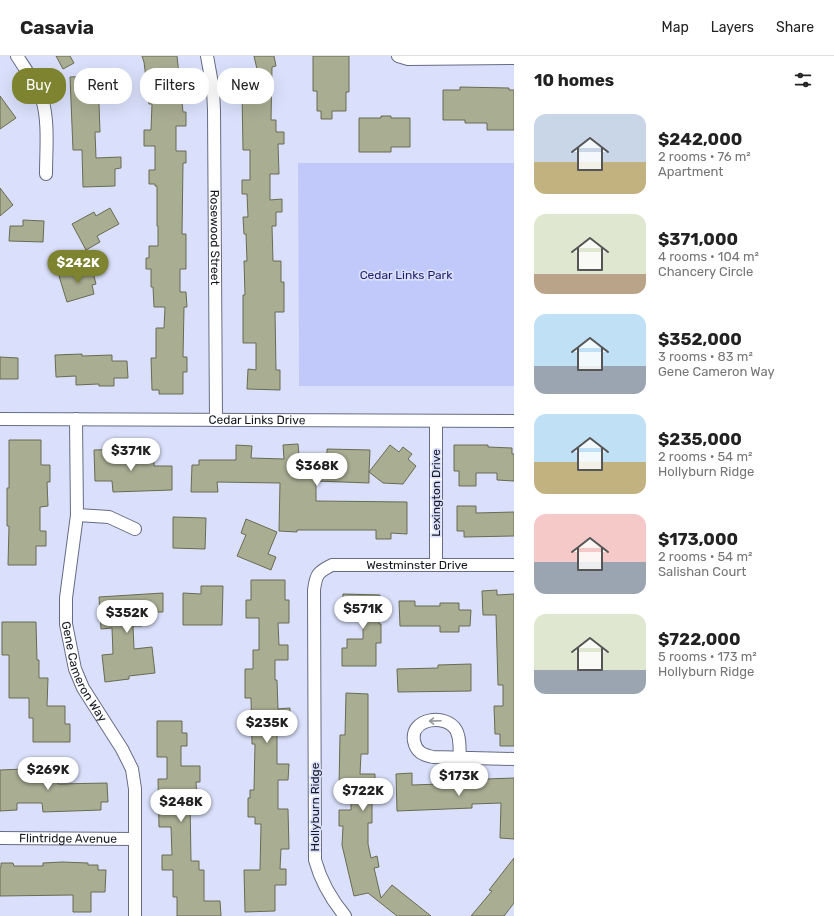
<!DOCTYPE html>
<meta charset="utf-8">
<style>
body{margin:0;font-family:Rubik,sans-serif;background:#f2f2f2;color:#222;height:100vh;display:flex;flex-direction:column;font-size:15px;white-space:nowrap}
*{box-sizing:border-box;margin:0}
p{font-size:13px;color:#767676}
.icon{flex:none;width:22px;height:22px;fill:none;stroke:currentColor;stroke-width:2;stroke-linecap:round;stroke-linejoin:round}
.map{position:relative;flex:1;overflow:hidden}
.details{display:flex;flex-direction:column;background:#fff;width:320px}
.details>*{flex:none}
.banner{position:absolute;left:12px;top:12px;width:380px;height:36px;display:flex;gap:8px}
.price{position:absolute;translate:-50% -34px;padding:0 9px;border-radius:14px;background:#fff;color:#222;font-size:13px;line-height:26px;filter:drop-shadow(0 1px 2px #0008)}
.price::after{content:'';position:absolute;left:50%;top:24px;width:12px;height:9px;margin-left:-6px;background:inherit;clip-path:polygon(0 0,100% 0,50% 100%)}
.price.selected{background:#7d832e;color:#fff}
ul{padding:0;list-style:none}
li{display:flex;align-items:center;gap:12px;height:100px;padding:0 20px}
li span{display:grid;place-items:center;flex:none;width:112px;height:80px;border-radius:12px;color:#555}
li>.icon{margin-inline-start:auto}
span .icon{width:48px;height:48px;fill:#fffc;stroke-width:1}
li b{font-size:17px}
h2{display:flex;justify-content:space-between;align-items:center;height:48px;padding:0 20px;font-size:17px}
.chip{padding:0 14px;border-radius:16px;background:#fff;box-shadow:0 4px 16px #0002;font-size:14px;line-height:36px}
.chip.selected{background:#7d832e;color:#fff}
header{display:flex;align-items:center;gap:24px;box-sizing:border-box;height:56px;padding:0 20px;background:#fff;border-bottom:1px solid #e0e0e0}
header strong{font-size:19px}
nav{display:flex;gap:22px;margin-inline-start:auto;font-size:14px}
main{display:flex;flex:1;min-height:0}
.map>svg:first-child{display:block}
.green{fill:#c0c9fa}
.building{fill:#a9ad92;stroke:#686b52}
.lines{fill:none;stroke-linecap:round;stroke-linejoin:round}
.minor-casing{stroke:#676c84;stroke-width:14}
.minor{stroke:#fff;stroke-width:12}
.oneway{stroke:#96979b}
.labels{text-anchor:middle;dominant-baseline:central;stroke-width:3.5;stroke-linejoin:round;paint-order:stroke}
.street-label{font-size:12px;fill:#151721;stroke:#dae0fb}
.park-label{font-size:12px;fill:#211f6b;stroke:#dae0fb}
</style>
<header>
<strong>Casavia</strong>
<nav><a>Map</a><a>Layers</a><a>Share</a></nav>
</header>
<main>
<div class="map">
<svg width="514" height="860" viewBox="0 0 514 860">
<rect width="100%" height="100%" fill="#dae0fb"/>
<path class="green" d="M298 107H514V330H299Z"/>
<path class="building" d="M56 0H70L74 7 63 13Z
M142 0H177L183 56H186V70H176V95H186V107H183L182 178H186V213H180V236H186L187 251H184L183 301H187V316H183V338H159V334H152L151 302H156V272H164L165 251H154L153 231H151V213H146V202H149V190H158V170H157V130H155V128H149V114H155V90H144V74H151L152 48H149L144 6Z
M254 0H274L276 10 272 11 271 64H276V76H284V88H278L279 118H270V144L282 143V156H276V170H272L273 205H281V226H284V256H275L276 314H280V334L247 333 248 313 256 314V287H243V239H245L244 205H247L246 178H244L243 161H248L247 138H242V124H250V94H243L242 35 252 36V22H259Z
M313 0H349V36H346V55H332V63H321V55H317V35H313Z
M98 20 100 76H95L96 102 121 101V112L115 113V130L83 131 82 94H73L70 21Z
M460 31 509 32V34H514V74H487V67H465V64H443V34H460Z
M0 40 16 62 0 73Z
M381 60H391V62H410V91H391V96H359V62H381Z
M0 132 13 149 0 160Z
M110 152 119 168 97 180 100 186 86 194 72 168 94 156 96 160Z
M23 164 44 165 43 186 9 185 10 170H23Z
M85 212 86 214 92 212 96 228 92 229 94 238 67 246 59 220Z
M82 298V300L112 299V305H127L128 322H114V330H99V328L76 329V320L56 321 55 299Z
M0 301 18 302V323H0Z
M9 384H41V409H50V426H47L48 450 40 451V475H46V490H36V509H8L9 470H7V432H9Z
M298 388 299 399 327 398V393L370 394 369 416 390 389 399 396 403 391 412 398 408 403 416 410 403 428 383 427 369 416V427L316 425V445L407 446V478L391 477V483H376V474H297V476L279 475 280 427 217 426 218 436H191L192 409H199V404H236V389L252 390 251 402 284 403 283 389Z
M454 389H488V391L512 392V398H514V425L497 424V417H476V430H459V415H454Z
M128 393V404L154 403V410H172V434L113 436 112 425H95L94 394Z
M457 450H476V457L514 456V480L464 481V475H457Z
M173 461 206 462 205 493 173 492Z
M246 463 277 476 268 498 276 501 271 514 237 500 246 479 241 477Z
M251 524H285V544H289V567H278L279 589H288V604H275V624H277L278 653 290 652V667L277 668V708H289L288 724H278V753H288L289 793H281L280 813H286V829H275V855L245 856 244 814H260L261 768H255V761H248V742H250V734H254L255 688H252L251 642H245V613H253V594H259V562H246V544H251Z
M201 530H223L222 569H183V537L201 538Z
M497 534V539L514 538V690H500V678H495L494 650H503V629H498L496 559H483L482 535Z
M163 537V556H142V570H133L134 593 152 591 155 617 129 620V623L105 626 102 599 113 598 112 572 101 573 99 541Z
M343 538 380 539 379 568H381V587H376V610H342V592H347V583H363V559H342Z
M399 545H415V550H440V547H459V554H471L470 570H459V576H440V570H400Z
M2 566H36L37 604H39V622H48L47 650H65V668H70V686H33V662H29V642H9V599H2Z
M471 608V635L398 636 397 613 438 612V609Z
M346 637 368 638V698H361L360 718H375V747H372V767H368V788L371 802 377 800 379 811 374 812 381 842 392 829 431 860H397L368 837 354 840 342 789 343 770H339V754H351V732H339L340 679H345Z
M157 665H182V677H187V690H181V710H200V726H196L197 742 190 743 191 805H199V814H204V845H220L221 860H177V841H173V814H162V799H172L171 771H159L158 723H167V701H157Z
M24 711H58V728L107 727 108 746H101V754L43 756 42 747H17V754L0 755V714L24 713Z
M412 717V729L441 728V723H459V724L514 722V783L500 782 501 747 472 748V752L397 755 396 718Z
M514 802V847L504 860H471L492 835 489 834Z
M62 806 88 807V809H98V814H106L105 836H91V856H73V839L0 840V811H1V807H13L14 810H43V807Z"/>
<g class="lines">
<defs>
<g id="minor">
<path d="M17 0C26 14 36 28 42 43 49 65 46 95 46 118"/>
<path id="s1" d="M207 0 213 33 214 54 216 364"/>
<path d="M398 0 408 3 514 2"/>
<path id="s2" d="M0 363 514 365"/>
<path id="s3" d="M76 363 77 459 66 542V568L75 613 83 632 122 693 132 713 135 733V860"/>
<path d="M436 365V509"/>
<path d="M77 459 109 461 135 473"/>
<path d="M460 702C459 693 461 682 456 674 446 657 410 662 414 685 416 696 423 699 433 701L514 703"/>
<path id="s4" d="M0 782 135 783"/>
<path id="s5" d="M345 860C331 843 321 826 315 804L314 534C316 518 318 516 332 509H514"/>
</g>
</defs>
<use href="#minor" class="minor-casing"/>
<use href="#minor" class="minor"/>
</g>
<defs><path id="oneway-shaft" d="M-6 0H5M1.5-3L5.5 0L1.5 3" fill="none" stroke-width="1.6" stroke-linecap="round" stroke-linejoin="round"/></defs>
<use class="oneway" href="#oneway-shaft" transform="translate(435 665) rotate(178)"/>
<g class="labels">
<g class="street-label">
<text stroke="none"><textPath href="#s1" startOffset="182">Rosewood Street</textPath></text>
<text stroke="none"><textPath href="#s2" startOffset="257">Cedar Links Drive</textPath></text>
<text transform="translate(436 437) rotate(-90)">Lexington Drive</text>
<text stroke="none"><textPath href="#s5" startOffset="452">Westminster Drive</textPath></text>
<text stroke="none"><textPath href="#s3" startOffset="257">Gene Cameron Way</textPath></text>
<text transform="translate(315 751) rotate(-90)">Hollyburn Ridge</text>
<text stroke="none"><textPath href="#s4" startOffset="68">Flintridge Avenue</textPath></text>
</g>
<g class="park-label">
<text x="406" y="219">Cedar Links Park</text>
</g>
</g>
</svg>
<b class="price selected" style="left:78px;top:228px">$242K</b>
<b class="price" style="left:131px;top:416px">$371K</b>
<b class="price" style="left:317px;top:431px">$368K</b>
<b class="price" style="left:363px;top:574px">$571K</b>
<b class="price" style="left:127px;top:578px">$352K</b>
<b class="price" style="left:267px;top:688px">$235K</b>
<b class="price" style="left:48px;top:735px">$269K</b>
<b class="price" style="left:459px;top:741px">$173K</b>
<b class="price" style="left:363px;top:756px">$722K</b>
<b class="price" style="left:181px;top:767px">$248K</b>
<div class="banner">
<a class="chip selected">Buy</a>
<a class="chip">Rent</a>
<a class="chip">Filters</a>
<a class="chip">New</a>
</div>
</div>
<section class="details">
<h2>10 homes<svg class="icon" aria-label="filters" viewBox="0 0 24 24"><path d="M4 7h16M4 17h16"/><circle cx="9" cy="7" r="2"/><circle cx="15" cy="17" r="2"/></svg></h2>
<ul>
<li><span style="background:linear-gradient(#c9d6e8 60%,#c2b280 0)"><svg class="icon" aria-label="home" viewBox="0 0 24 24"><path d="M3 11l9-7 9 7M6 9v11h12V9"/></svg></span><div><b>$242,000</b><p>2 rooms · 76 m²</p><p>Apartment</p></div></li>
<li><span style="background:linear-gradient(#dfe7d0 75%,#b9a48a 0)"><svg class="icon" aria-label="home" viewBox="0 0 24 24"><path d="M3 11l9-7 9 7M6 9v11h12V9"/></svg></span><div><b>$371,000</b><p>4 rooms · 104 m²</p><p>Chancery Circle</p></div></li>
<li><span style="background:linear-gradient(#bfe0f5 65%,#9aa5b1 0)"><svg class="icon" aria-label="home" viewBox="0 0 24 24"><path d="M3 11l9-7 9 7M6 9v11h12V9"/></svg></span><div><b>$352,000</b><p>3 rooms · 83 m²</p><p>Gene Cameron Way</p></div></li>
<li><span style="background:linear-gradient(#bfe0f5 60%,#c2b280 0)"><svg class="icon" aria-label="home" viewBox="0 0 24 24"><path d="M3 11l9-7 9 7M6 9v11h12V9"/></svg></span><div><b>$235,000</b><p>2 rooms · 54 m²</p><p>Hollyburn Ridge</p></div></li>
<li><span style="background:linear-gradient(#f6c9c9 60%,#9aa5b1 0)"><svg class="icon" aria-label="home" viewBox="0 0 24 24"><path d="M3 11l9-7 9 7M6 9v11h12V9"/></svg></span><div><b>$173,000</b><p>2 rooms · 54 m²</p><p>Salishan Court</p></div></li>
<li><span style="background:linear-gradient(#dfe7d0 70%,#9aa5b1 0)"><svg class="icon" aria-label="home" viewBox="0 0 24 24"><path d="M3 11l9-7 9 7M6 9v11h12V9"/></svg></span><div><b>$722,000</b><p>5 rooms · 173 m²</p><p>Hollyburn Ridge</p></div></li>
</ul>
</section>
</main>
